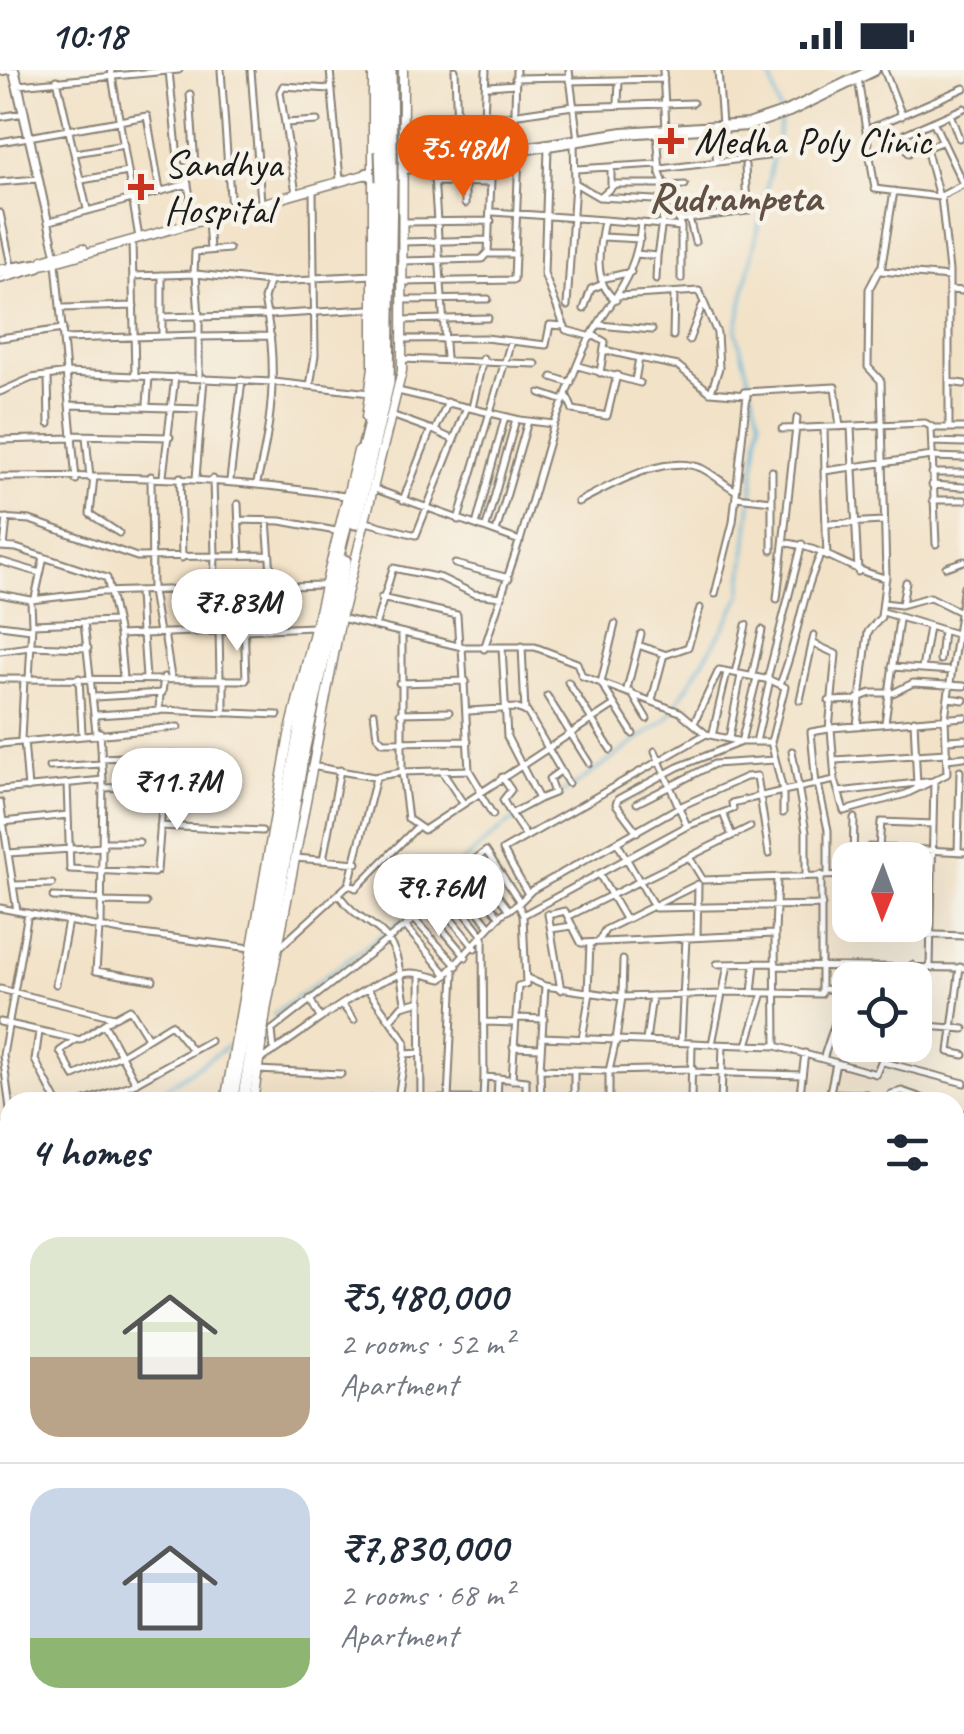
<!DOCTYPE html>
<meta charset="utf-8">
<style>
body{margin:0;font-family:Caveat,sans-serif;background:#f2f2f3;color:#1f2937;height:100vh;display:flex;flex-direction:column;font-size:38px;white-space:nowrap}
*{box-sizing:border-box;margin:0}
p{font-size:32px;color:#747a83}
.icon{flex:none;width:55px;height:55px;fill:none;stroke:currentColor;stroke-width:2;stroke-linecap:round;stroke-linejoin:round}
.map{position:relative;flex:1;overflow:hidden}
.drawer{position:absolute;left:0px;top:1022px;width:965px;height:642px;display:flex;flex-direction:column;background:#fff;border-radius:30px 30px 0 0;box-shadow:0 10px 40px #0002}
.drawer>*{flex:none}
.needle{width:65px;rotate:181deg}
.controls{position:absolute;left:832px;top:772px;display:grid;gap:20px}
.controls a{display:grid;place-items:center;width:100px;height:100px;border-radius:20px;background:#fff;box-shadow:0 10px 40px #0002;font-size:50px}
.price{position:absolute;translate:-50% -85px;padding:0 22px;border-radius:35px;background:#fff;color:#222;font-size:32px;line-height:65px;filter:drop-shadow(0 2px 5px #0008)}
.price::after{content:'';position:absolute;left:50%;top:60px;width:30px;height:22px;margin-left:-15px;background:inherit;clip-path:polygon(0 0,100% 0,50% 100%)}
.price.active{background:#ea580c;color:#fff}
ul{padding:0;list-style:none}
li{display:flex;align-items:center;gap:30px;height:250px;padding:0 30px}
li+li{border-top:2px solid #e0e1e3}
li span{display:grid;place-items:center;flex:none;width:280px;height:200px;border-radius:30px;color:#555}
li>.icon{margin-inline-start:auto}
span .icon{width:120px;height:120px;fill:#fffc;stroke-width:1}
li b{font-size:42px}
h2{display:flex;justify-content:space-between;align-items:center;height:120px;padding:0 30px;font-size:42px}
.status{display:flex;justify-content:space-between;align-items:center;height:70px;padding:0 50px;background:#fff;direction:ltr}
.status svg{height:28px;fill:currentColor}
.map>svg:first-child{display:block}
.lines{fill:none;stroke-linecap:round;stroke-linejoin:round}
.stream{stroke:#5cb4d9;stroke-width:2.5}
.minor-casing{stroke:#877f72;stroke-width:9}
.tertiary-casing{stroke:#877f72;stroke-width:11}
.primary-casing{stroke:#877f72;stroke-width:14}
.trunk-casing{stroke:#877f72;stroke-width:15}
.minor{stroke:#fff;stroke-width:5}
.tertiary{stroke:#fff;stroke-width:8}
.primary{stroke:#fff;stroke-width:10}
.trunk{stroke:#fff;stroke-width:11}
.trunk-bridge-casing{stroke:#877f72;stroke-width:15;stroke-linecap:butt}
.trunk-bridge{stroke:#fff;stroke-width:11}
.poi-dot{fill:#c8321e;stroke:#f7f3e8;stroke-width:4}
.labels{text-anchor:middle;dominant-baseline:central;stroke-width:9;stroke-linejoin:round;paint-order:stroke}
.poi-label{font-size:40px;fill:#1c1c1c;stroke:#f7f3e8;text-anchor:start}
.neighbourhood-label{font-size:42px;font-weight:bold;fill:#625044;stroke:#f7f3e8}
</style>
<div class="status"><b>10:18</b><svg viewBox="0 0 49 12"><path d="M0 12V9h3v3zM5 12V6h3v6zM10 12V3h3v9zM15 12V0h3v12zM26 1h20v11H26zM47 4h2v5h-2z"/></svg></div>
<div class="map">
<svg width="964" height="1664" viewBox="0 0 964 1664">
<rect width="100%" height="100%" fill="#f7f3e8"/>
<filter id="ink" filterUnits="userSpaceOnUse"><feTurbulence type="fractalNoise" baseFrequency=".01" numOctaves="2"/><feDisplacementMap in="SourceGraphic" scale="20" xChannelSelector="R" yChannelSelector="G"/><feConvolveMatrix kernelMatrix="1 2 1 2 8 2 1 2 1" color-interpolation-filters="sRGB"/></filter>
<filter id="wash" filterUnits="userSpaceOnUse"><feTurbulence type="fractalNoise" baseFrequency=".0048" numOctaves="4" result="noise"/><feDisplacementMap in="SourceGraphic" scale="40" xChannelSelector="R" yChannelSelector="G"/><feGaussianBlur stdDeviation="2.25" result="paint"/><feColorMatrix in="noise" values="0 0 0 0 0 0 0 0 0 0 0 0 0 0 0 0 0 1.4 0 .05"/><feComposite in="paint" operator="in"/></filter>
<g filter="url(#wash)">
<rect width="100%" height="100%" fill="#f2e2c8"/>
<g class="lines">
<path class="stream" d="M769 0 780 42
M273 945 414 841 436 814 506 755 571 718 667 649 723 559 741 525 760 350 736 261 781 50
M145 1032 228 976
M0 1075 10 1073"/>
</g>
</g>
<g filter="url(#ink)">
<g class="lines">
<defs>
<path id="minor" d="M12 0 55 182 76 410
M16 0 55 182
M111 0 139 168
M221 0 231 140
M251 0 261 132
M330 0 340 110
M455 0 458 87
M569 0 578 70
M663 0 666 58
M718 0 722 55
M884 0 902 46
M169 1 179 98 195 96 190 24
M0 2 12 0
M515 8 569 7
M858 8 875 119 939 127 964 114
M57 10 87 139
M569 11 664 9
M18 15 179 0
M489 16 515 14
M618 33 619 11
M573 37 693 33
M950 44 959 68
M0 47 23 43
M484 49 486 0
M933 51 963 114
M286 53 317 51
M457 53 573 36
M713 59 717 92
M869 59 964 18
M918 59 925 78 941 72
M657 61 660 103 681 157V209
M902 65 909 83
M895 68 964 38
M0 72 147 46 160 121
M574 73 575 113 599 127 673 131
M548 78 544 204 566 260 592 267
M926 78 939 127
M514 80 516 0
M75 83 124 75
M492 84 488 184H515
M433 91 446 288
M226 96 256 93
M611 97V116
M185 98 194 149
M576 99 658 94
M661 99 767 86
M82 110 128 102
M0 112 38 109
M434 112 491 113
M668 116 685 115
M894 121 881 201 949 207
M296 123 280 22 283 16 330 19
M600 127 615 114H667
M941 127 949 201V357
M465 134V87
M493 142 604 150
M0 143 11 195
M689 148 695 172
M208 150 210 180
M679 150 747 141 745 95
M50 151 188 114
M404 152 491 151
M641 153 681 157
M603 167 640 169
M132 170 135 305
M402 172 489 170
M636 184 657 186 656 210
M657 186 665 131
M402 191 482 189 488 182
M0 198 38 192
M194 204 195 182 229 179
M196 204 268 212
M133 206 196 204 199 247
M313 208 374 205
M601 209 631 202
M0 210 39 199
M313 210 269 212 264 229 267 245 368 239
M403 212 514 210 519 82
M949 220 964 221
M618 226 699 221 717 263 719 298 711 322
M403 230 488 229
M567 236 575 113
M62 238 134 236
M584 239 591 219 603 214
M162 247 199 246
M403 250 488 248
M600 255 652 260
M593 265 605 272 600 303
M162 266V205
M673 266 674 224
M199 267 271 266
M0 268 63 259
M64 269 199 265
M402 269 485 268 546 275 550 255 565 256
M689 270 702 236
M604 280 639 288 635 311
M639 288 678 296 710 322 747 325 733 452 715 524
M402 289 536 294
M578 296 640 313
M48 306 49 354
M552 307 571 313
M199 308V247L267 245C278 301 271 358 257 412
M949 312 964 314
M310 316 315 285 313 122
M398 321 520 350 554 354C566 328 574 298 587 273 611 229 637 208 641 153L604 150C599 176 592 214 616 230
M0 322 32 308 67 303 274 312 370 323
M744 322 835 317 840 357
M540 323 564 331
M567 326 573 340 607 346 617 305
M147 334 149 307
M70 335 202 339
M472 338 483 288
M394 346 435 361 448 332
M851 357 858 502
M782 359 925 353 932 357
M824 359 825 401
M435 361 454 370
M73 365 170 367
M86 366 90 408
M0 370 73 368
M932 372 964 373
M932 387 964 388
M772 401V480
M932 403H964
M151 406 152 521 159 563
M163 406 175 307
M0 407C117 405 230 408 345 426
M94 407 90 444 119 463
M180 407 182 488
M196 408 204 308
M213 409 215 486 270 485
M230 410 242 310
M932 415 964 417
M375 419 520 471 554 354
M736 427 772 431
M403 430 431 359
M933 430H964
M578 432C610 416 664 383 701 398 712 403 724 414 735 420
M238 434 240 486
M0 448 30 450 137 487 215 486 214 518
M239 450 281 451 336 461
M267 450 272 516
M458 450 511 271
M366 452 416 465 467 337
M827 454 883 451
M476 455 505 347
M486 457 516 349
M496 462 528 351
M787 473C822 477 850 501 886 508
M936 474 931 358H964
M0 477 16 478 107 508 119 565 313 557
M4 477 7 448
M827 487 824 401 932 386
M0 491 40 503
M455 494 509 508
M946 497 964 491
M274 516 277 557
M184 520 185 561
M139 522 141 564
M0 524 31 530 101 522 322 515
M35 528 44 487
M381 528 457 545 459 576
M777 529 797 348
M31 531 32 554 116 551
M883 533 901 535 930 527 964 544
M902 534 906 512
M883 542 956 564
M341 548 462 577H535L577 593 582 606 680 642 706 664 741 672H771L783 721 732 733 733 739 687 756 523 845
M84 552 96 662
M615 554 601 613 633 664
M0 555 31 559
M375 556 393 498 441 508 474 524 502 527
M219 559 220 609
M164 563 171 607
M402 563V702L469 700 462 577
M143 564 146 608
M119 565 123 608
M812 573 836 584 829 659 811 662 816 715
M638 575 664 584 652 630
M30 576 88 578
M522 576 525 642
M502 577 507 667 539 729 554 723 549 709 560 701
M484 579 519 472
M0 581 30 577
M665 585 688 577 700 538
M940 590 943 561
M892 597 952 601
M922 599 929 557
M735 603 746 555
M752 606 762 560
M79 608 82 663
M0 609 246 610 243 517
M29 609 32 554
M224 609V643
M767 610 802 474
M770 610 785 617 771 672
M568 612 611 680
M399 613 466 611
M780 614C798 571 801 525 821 484
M627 619 641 564
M631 622 647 649
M547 626 589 693
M95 627 162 623 164 607
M858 628 871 623H893L913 613 964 616
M948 628 964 630
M800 630 814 565
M829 631 858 630
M160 640 278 645
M469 641 515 638 527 642 568 713
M374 643 377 666 383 672 468 671
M400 643 449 642
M96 645 159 641 160 623
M914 650 917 716
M695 651 719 600 770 610 756 672
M885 653 899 550
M857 655 868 562 881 547 886 505 881 311 868 297 869 219 880 198
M100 662 103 710
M713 662 727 602
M729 668 741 605
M21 670 24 609
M947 670 964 669
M24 671 28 718
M0 674 178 657
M655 681 687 756
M792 681 806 762V805
M101 688 172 685
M947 689 964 687
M835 690 947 683
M311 696 374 707 402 702 408 749 424 760 614 635
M49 697 102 694
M469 700 481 720
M443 703 463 733
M502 707 511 720 503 730 511 744 539 729
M835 710 844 741 906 724 947 704 945 648 964 516
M67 714 70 799 154 803
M818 714 828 760V805
M103 718 159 716
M0 720 103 710 101 857
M479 722 493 745
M839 722 934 711 930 896
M0 732 17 841
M637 733 714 694 775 690
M723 743 732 766
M783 743V721L835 710 831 658 964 647
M511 744 525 765
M3 752 68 745
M160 756 262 761
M637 762 616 734 618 729 678 697 741 672 757 608
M103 772H139
M618 774 655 838 822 835
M869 777 964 782
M879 778 881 752 933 754
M958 782 960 701
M8 783 103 777
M689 787 703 810 850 805
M295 788 357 793
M323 790 340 700
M853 790 854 748
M472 792 509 840
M461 799 500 847
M157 801 163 724
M599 804 625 849
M915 806 930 807
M451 807 490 857
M349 814 356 818 418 756
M13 815 52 814
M443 815 483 866 484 1007
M528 824 503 780 706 664
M339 825C357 851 376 851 390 873 401 889 401 917 406 935
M53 827 102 829
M433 827 475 878
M102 832 146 833
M520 832 532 820 679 737 746 707 757 706 769 784
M424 837 466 887
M0 838 126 862 251 878
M548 844 561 920
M548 845 565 841 581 873 775 864 776 976 712 974
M569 846 750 757
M414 849 457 896
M405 856 447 905
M99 858 96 901 153 910
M551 859 572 856
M856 862 964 866
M775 864 777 807
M697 867 698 815
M599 871 605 860 698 814
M280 877 349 814 376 708
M623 890 622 927 722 924 712 974 693 973
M717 894 776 893
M777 896 964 898
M960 897 949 982 964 985
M527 908 545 916
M907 910 912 895
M56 914 68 851
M0 919 114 947 80 970 0 952
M823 919 850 920
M368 920 405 971V984
M723 922 821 924V805
M723 922 728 894
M588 923 590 873
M752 923 755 893
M310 929 320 948
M344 937 354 950
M115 947 130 939 148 968
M516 948 544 949
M391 949 402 936 421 931
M486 952 515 953
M104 954 136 1013
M915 955 964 959
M39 962 35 990 57 1032
M582 969 590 923
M74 971 60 981 74 1006 121 985 171 954 192 980
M646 971 652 926
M681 972 686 868
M747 975 762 926
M776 976 876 1004 888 975
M513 977 540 978
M274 981 272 960 414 849 447 810 486 781 520 832
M261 989C301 966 359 914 403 904 416 901 429 906 442 909L502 844 518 834 523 845 526 914 518 916 512 1010
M823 989 842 932
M883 992 964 1013
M540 999 542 968
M257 1000 341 1004
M574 1000 609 1001V1032
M693 1002 802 1005
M498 1008 526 1011V1032
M830 1023 867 1024
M398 1028 405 984 421 983
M421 1029H483L484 1007 498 1008 497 1032
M448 1029 454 902
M361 1030 396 1027
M83 1032 133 1014 210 971
M398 1032V1028L421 1029 420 904
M541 1032 540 999 574 1000V1032
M609 1032H664
M664 1032H726
M691 1032 692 973 616 970 622 927 545 916 542 967 616 970 609 1001 693 999
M721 1032 723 975
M727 1032H744
M799 1032 805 983
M828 1032 836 993
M890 1032 891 1024 902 1021 933 1032
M10 1039 3 985 28 843
M955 1041 964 1044
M0 1058 10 1055
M956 1080 964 1059
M955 1104H964
M0 1113 10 1107
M955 1132H964
M2 1160V1133L10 1132
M955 1164H964
M0 1178H10
M955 1195H964
M0 1196H10
M0 1216H10
M955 1271H964
M0 1277 10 1280
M1 1310 10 1287
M955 1352 964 1353
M0 1358 10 1362
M0 1373 7 1374 10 1369
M955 1377 964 1378
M0 1383 10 1388
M0 1411 10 1414
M955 1424 964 1426
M0 1444 10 1425
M955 1448 964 1449
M0 1453 10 1457
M955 1473 959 1474 955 1492
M0 1482 10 1485
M955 1497 964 1499
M0 1510H10
M955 1526 964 1529
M0 1538 10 1539
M0 1566H10
M0 1597 10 1598
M0 1628 10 1626
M0 1652 10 1653
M30 1655 107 1664
M139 1657 176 1664
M187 1664 191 1655
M225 1664 229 1655
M345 1664 348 1655
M383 1664 384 1655
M414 1664 416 1655
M443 1664 445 1655
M474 1664 477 1655
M575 1664 578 1655
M682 1664 685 1655
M712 1664 714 1655
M735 1664 737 1655
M769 1664 771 1655"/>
<path id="tertiary" d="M43 190 83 178
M0 203 51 193 367 104
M366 348 373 297V0
M225 1032 289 665 358 381
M253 1032 267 935 341 548 402 301 403 0
M110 1664 112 1655
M137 1664 140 1655"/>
<path id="primary" d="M367 104 623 63 748 55 789 41 874 0"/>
<path id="trunk" d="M380 0 381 81
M390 0 391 81
M355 453 388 313 391 112
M231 1032 313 590 379 315 382 111
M243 1032 304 677 345 491
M955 1237 964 1236
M0 1243H10
M0 1314 10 1323
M585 1655 604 1664
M601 1655 621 1664
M117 1664 119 1655
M126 1664 128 1655"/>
</defs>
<use href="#minor" class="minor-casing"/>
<use href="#tertiary" class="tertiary-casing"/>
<use href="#primary" class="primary-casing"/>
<use href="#trunk" class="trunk-casing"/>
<use href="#minor" class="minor"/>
<use href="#tertiary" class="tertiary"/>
<use href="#primary" class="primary"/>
<use href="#trunk" class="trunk"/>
<defs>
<path id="trunk-bridge" d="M381 81 382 111
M391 81V112"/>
</defs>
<use href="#trunk-bridge" class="trunk-bridge-casing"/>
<use href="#trunk-bridge" class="trunk-bridge"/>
</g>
</g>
<g class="poi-dot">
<path d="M666 56h10v10h10v10h-10v10h-10v-10h-10v-10h10z"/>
<path d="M136 102h10v10h10v10h-10v10h-10v-10h-10v-10h10z"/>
</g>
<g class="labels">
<g class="poi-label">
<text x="694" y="71">Medha Poly Clinic</text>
<text x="164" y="94">Sandhya<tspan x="164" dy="46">Hospital</tspan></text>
</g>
<g class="neighbourhood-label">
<text x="735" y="127">Rudrampeta</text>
</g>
</g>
</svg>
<div class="controls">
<a><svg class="needle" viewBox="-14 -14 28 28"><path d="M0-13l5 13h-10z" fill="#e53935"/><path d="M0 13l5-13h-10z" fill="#747a83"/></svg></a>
<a><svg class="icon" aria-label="locate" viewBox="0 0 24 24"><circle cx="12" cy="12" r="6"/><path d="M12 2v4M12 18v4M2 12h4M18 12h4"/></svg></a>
</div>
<b class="price active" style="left:463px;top:130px">₹5.48M</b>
<b class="price" style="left:237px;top:584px">₹7.83M</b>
<b class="price" style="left:177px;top:763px">₹11.7M</b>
<b class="price" style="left:439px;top:869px">₹9.76M</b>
<section class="drawer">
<h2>4 homes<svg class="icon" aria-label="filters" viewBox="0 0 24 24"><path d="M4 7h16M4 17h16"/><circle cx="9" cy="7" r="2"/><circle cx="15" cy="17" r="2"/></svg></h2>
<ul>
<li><span style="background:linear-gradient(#dfe7d0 60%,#b9a48a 0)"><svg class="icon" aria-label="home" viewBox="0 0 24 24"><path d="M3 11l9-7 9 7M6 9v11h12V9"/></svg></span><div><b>₹5,480,000</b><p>2 rooms · 52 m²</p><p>Apartment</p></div></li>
<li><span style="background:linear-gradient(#c9d6e8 75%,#8fb573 0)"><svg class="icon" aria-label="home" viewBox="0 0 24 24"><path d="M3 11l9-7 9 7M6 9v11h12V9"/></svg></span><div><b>₹7,830,000</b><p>2 rooms · 68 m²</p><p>Apartment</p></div></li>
</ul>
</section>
</div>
